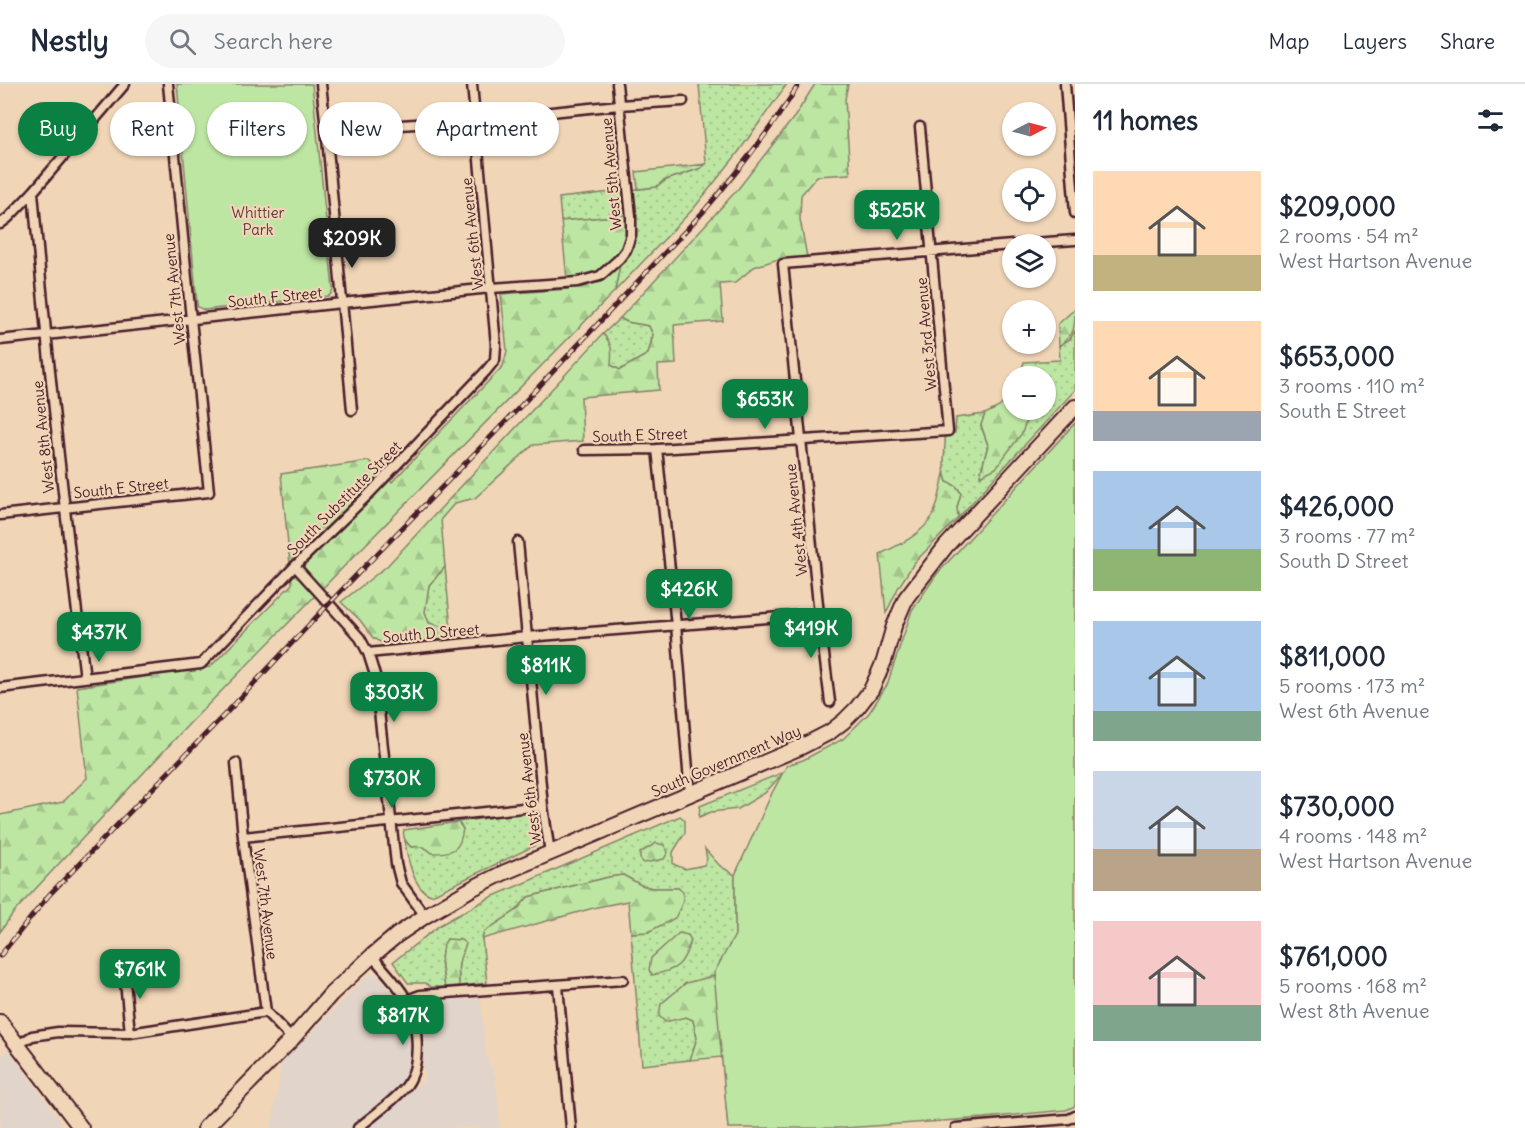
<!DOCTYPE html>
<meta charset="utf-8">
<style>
body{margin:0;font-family:Delius,sans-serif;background:#f6f6f7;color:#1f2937;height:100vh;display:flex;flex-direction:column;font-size:22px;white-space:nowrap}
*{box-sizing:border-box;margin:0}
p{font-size:20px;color:#747a83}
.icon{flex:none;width:33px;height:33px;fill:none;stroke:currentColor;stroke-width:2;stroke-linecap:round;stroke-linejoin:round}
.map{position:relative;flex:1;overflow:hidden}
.sheet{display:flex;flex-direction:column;background:#fff;width:450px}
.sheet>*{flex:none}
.guide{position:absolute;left:18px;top:18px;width:570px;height:54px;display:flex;gap:12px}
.needle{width:39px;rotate:84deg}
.tools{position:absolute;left:1002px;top:18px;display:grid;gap:12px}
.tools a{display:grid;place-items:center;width:54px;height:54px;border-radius:50%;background:#fff;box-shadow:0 2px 4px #0004;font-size:30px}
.price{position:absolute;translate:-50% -51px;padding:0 14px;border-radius:12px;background:#0b8043;color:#fff;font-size:20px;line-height:39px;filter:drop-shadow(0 2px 3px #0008)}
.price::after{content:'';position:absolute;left:50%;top:36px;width:18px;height:14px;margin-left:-9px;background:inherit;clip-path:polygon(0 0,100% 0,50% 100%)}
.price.active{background:#222;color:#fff}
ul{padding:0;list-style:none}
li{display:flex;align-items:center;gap:18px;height:150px;padding:0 18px}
li span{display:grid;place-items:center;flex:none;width:168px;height:120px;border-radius:0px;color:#555}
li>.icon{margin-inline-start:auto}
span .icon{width:72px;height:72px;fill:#fffc;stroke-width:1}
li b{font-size:26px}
h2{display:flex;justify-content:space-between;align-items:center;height:72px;padding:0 18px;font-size:26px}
.chip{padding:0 21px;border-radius:27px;background:#fff;box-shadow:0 2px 4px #0004;font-size:21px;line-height:54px}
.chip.active{background:#0b8043;color:#fff}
header{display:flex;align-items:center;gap:36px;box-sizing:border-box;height:84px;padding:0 30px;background:#fff;border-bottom:2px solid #e0e1e3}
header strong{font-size:28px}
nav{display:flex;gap:33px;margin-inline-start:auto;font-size:21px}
.search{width:420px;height:54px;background:#f6f6f7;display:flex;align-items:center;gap:15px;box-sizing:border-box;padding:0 21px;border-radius:33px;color:#747a83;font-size:22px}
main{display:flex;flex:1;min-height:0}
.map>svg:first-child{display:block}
.built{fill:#e1d4ca}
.grass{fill:url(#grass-dots);stroke:#848267;stroke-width:1.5}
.forest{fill:url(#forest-firs);stroke:#848267;stroke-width:1.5}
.green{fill:#bde6a3;stroke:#848267;stroke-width:1.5}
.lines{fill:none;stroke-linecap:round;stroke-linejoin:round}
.street-casing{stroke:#4a1f2b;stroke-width:13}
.primary-casing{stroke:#4a1f2b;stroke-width:18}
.street{stroke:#f0d6b7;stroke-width:8}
.primary{stroke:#f0d6b7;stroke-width:14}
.rail-casing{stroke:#4a1f2b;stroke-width:5}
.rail{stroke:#f0d6b7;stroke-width:3;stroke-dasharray:9;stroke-linecap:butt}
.labels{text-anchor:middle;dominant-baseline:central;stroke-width:4.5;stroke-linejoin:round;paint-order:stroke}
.street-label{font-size:15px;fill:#4a1f2b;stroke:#f0d6b7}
.park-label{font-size:15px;fill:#5b3d3d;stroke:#f0d6b7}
</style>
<header>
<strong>Nestly</strong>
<div class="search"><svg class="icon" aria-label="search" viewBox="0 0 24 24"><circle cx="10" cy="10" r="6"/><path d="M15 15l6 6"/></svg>Search here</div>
<nav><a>Map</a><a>Layers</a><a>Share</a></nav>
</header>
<main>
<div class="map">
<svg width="1075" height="1044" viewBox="0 0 1075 1044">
<defs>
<pattern id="grass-dots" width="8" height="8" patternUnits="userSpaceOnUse" patternTransform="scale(1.5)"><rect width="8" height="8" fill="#bde6a3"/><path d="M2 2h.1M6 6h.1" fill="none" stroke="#a4c58c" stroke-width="1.8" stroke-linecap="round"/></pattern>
<pattern id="forest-firs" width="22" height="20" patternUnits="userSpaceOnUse" patternTransform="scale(1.5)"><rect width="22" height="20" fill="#bde6a3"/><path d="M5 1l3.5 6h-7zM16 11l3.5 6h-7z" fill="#a4c58c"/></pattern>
</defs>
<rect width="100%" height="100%" fill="#f0d6b7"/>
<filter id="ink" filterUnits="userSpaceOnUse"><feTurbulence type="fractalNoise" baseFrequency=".0167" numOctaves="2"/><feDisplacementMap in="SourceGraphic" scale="12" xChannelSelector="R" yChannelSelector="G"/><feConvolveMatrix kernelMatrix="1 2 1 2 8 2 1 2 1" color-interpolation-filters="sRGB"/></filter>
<g filter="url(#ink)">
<path class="built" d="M372 890 378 892 402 921 407 933 411 950 412 963 410 977 404 993 394 1008 351 1044H271L282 978 366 893Z
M481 914 485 967 496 996 500 1044H366L423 997 425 993 417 928 419 921 425 917Z
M8 965 65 1044H0V975Z"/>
<path class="grass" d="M699 0H787L737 70 694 124 615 207 626 148V131L561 137 559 114 656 103C670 90 692 92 706 79Z
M620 234 627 238 649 242 653 251 648 270 620 286 611 281 608 256 603 250Z
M1075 247V306L958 434 957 423 961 409 956 402 947 398C941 384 946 366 945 351L955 349 956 334 985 330 981 342 988 361 980 391 1030 326H1046V292H1020L1024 278 1060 276 1059 262 1070 255Z
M445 483 451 545 429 539 425 528 429 501Z
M784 688 765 709 738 725 711 728 699 733 700 722Z
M528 728C538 734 540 751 536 761L432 811C414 808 407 773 405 757L411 763 423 762 428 764 463 745 458 738Z
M680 732 685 736V749L673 768V780L685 785 704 781 707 775 705 765 720 782 735 791V851L768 853 686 933 693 936 697 954 690 976 642 981 631 849 649 848 678 804H652L641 801 623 791 609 793 528 813 517 826 484 848 482 855 487 899 459 902C459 890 456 876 464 866L441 878 445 903H431L425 899H408L393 878 440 841 489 814Z"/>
<path class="forest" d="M815 0H848L845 15 850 90 817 92 801 111 800 135 807 173 775 176 754 183 735 199 720 200 723 237 674 241 676 280 658 281 659 306 581 313 583 357 533 361 475 414 455 419 441 435 445 483 429 501 425 528 429 539 451 545V555L380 558 373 554 360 536 341 518 387 482 603 250C613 261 612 267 611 281L620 286 648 270 653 251 649 242 627 238 620 234 738 105 795 32Z
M706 80 701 84 663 97 656 103 638 105 636 88Z
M626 131V148L615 207 189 640 14 828 0 848V731L63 718 87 694 77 603 210 583 292 500 281 390 369 377 392 398 503 282 507 267 501 210 568 205 561 137Z
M1075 225C1075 246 1075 249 1059 262L1058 240Z
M1012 311V326H1030L1022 349 996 384 980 392 988 361 981 341 985 330 999 323Z
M944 390 947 398 956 402 961 409 957 423 958 434 914 479 898 504 886 529 880 470C899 461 923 450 933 431 939 419 941 403 944 390Z
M458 738 463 745C460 767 453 769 432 769 425 762 420 762 411 763 406 758 402 753 404 746Z
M656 759 664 761 668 768 664 775 644 779 640 775V769Z
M623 791 641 801 652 804H678L683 808V818L675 834 648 848 631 849 628 817 597 823 482 855 484 848 517 826 528 813 609 793Z
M679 849 688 851 691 856C683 881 678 886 652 891L649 886 651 874Z
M447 855 461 856 466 860C464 866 461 870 460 875 457 884 459 893 459 902L445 903C443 888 437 868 447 855Z
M722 890 728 1044 722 973 690 976 697 954 693 936 686 933 665 938 659 932 661 920 686 899Z"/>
<path class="green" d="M177 0H312L333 205 331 210 328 212 204 226 198 223 197 220Z
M1075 339V1022L1066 1026 984 1034 845 1044H728L714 889 735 851V791L772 709 787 681 803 676 843 655 869 629 887 601 912 526 937 490Z"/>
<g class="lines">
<defs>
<path id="street" d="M321 0 327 54 352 326
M1065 0 1075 129
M326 46 475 36 619 21 683 17
M33 108C47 271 65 432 85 594
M0 140 8 134 33 108 125 0
M1019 160 1075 156
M0 256 342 219 491 204 578 198 600 192 619 175 626 166 631 151V132L617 0
M657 365 676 541 690 710
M584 366 657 365 948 347 920 43
M0 431 209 408 191 235 168 0
M518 458 543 722 550 769
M295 482 360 554 368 569 375 591 396 780 401 799 425 832
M368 569 527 553 819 530
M0 604 201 580 295 482 367 412 486 287 495 276 496 261 472 0
M830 618 819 530 783 180 1012 161
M236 679 243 753 266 928 292 955
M243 753 543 722
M124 887 130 949
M558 902 571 1044
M407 916 420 911 623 896
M18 961 32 952 58 948 130 949 266 928
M358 1044C372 1032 396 1016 407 1001 422 980 418 938 407 916 398 900 384 886 372 872
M956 1044 1069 1035 1075 1032"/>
<path id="primary" d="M0 938 81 1044
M205 1044 292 955 331 910 372 872 397 851 425 832 471 805 503 789 801 663 830 648 844 637 857 624 871 606 878 591 884 577 894 542 906 514 946 462 1075 323"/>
</defs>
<use href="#street" class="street-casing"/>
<use href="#primary" class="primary-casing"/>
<use href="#street" class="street"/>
<use href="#primary" class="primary"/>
<defs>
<path id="rail" d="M0 872 49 811 231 624 339 509 514 329 704 127C738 87 772 45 799 0"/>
</defs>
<use href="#rail" class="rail-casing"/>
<use href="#rail" class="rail"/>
</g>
</g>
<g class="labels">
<g class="street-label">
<text transform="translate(611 90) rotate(-95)">West 5th Avenue</text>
<text transform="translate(472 150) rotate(-96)">West 6th Avenue</text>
<text transform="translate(174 205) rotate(-96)">West 7th Avenue</text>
<text transform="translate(275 213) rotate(-6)">South F Street</text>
<text transform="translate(926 250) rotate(-95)">West 3rd Avenue</text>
<text transform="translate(640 351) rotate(-2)">South E Street</text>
<text transform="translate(43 353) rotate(-96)">West 8th Avenue</text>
<text transform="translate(121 404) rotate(-6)">South E Street</text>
<text transform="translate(344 414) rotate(-45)">South Substitute Street</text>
<text transform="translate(796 436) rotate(-96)">West 4th Avenue</text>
<text transform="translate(431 549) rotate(-5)">South D Street</text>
<text transform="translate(726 677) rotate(-23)">South Government Way</text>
<text transform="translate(529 705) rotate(-97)">West 6th Avenue</text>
<text transform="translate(266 820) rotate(83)">West 7th Avenue</text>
</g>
<g class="park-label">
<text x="258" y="128">Whittier<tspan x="258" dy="17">Park</tspan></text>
</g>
</g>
</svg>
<div class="tools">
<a><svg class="needle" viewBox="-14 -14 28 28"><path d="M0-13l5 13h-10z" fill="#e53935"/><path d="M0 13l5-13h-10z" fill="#747a83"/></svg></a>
<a><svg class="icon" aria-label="locate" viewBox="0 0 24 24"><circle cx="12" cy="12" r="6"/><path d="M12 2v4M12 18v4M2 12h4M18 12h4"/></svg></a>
<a><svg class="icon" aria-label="layers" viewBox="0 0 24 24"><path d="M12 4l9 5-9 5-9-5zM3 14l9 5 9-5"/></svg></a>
<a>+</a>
<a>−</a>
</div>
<b class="price" style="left:897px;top:157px">$525K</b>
<b class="price active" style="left:352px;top:185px">$209K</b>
<b class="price" style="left:765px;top:346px">$653K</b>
<b class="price" style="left:689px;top:536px">$426K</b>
<b class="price" style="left:811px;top:575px">$419K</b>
<b class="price" style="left:99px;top:579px">$437K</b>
<b class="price" style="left:546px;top:612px">$811K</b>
<b class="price" style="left:394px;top:639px">$303K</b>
<b class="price" style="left:392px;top:725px">$730K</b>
<b class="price" style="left:140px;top:916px">$761K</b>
<b class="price" style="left:403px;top:962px">$817K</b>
<div class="guide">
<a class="chip active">Buy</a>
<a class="chip">Rent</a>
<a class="chip">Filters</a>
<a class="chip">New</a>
<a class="chip">Apartment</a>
</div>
</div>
<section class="sheet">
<h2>11 homes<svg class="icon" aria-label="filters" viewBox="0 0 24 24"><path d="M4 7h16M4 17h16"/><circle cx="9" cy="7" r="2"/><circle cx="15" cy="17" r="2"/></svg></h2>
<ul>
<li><span style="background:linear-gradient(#ffd9b3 70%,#c2b280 0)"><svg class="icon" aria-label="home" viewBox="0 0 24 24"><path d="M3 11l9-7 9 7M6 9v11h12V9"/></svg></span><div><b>$209,000</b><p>2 rooms · 54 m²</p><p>West Hartson Avenue</p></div></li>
<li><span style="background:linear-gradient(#ffd9b3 75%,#9aa5b1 0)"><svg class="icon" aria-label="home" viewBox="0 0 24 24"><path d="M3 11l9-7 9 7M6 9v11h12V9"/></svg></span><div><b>$653,000</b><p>3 rooms · 110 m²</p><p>South E Street</p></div></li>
<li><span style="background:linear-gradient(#a9c7e8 65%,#8fb573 0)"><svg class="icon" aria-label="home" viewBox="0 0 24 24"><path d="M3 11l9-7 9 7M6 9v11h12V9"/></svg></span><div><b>$426,000</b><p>3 rooms · 77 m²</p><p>South D Street</p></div></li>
<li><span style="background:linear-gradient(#a9c7e8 75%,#7fa58c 0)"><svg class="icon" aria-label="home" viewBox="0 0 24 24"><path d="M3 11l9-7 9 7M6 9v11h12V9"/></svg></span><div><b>$811,000</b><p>5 rooms · 173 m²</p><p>West 6th Avenue</p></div></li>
<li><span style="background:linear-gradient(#c9d6e8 65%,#b9a48a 0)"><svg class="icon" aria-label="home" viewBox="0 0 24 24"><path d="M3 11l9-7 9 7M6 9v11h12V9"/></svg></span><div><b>$730,000</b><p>4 rooms · 148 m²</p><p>West Hartson Avenue</p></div></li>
<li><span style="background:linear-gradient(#f6c9c9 70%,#7fa58c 0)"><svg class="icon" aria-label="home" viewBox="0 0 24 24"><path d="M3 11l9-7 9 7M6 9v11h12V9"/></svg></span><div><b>$761,000</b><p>5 rooms · 168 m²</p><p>West 8th Avenue</p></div></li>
</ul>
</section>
</main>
